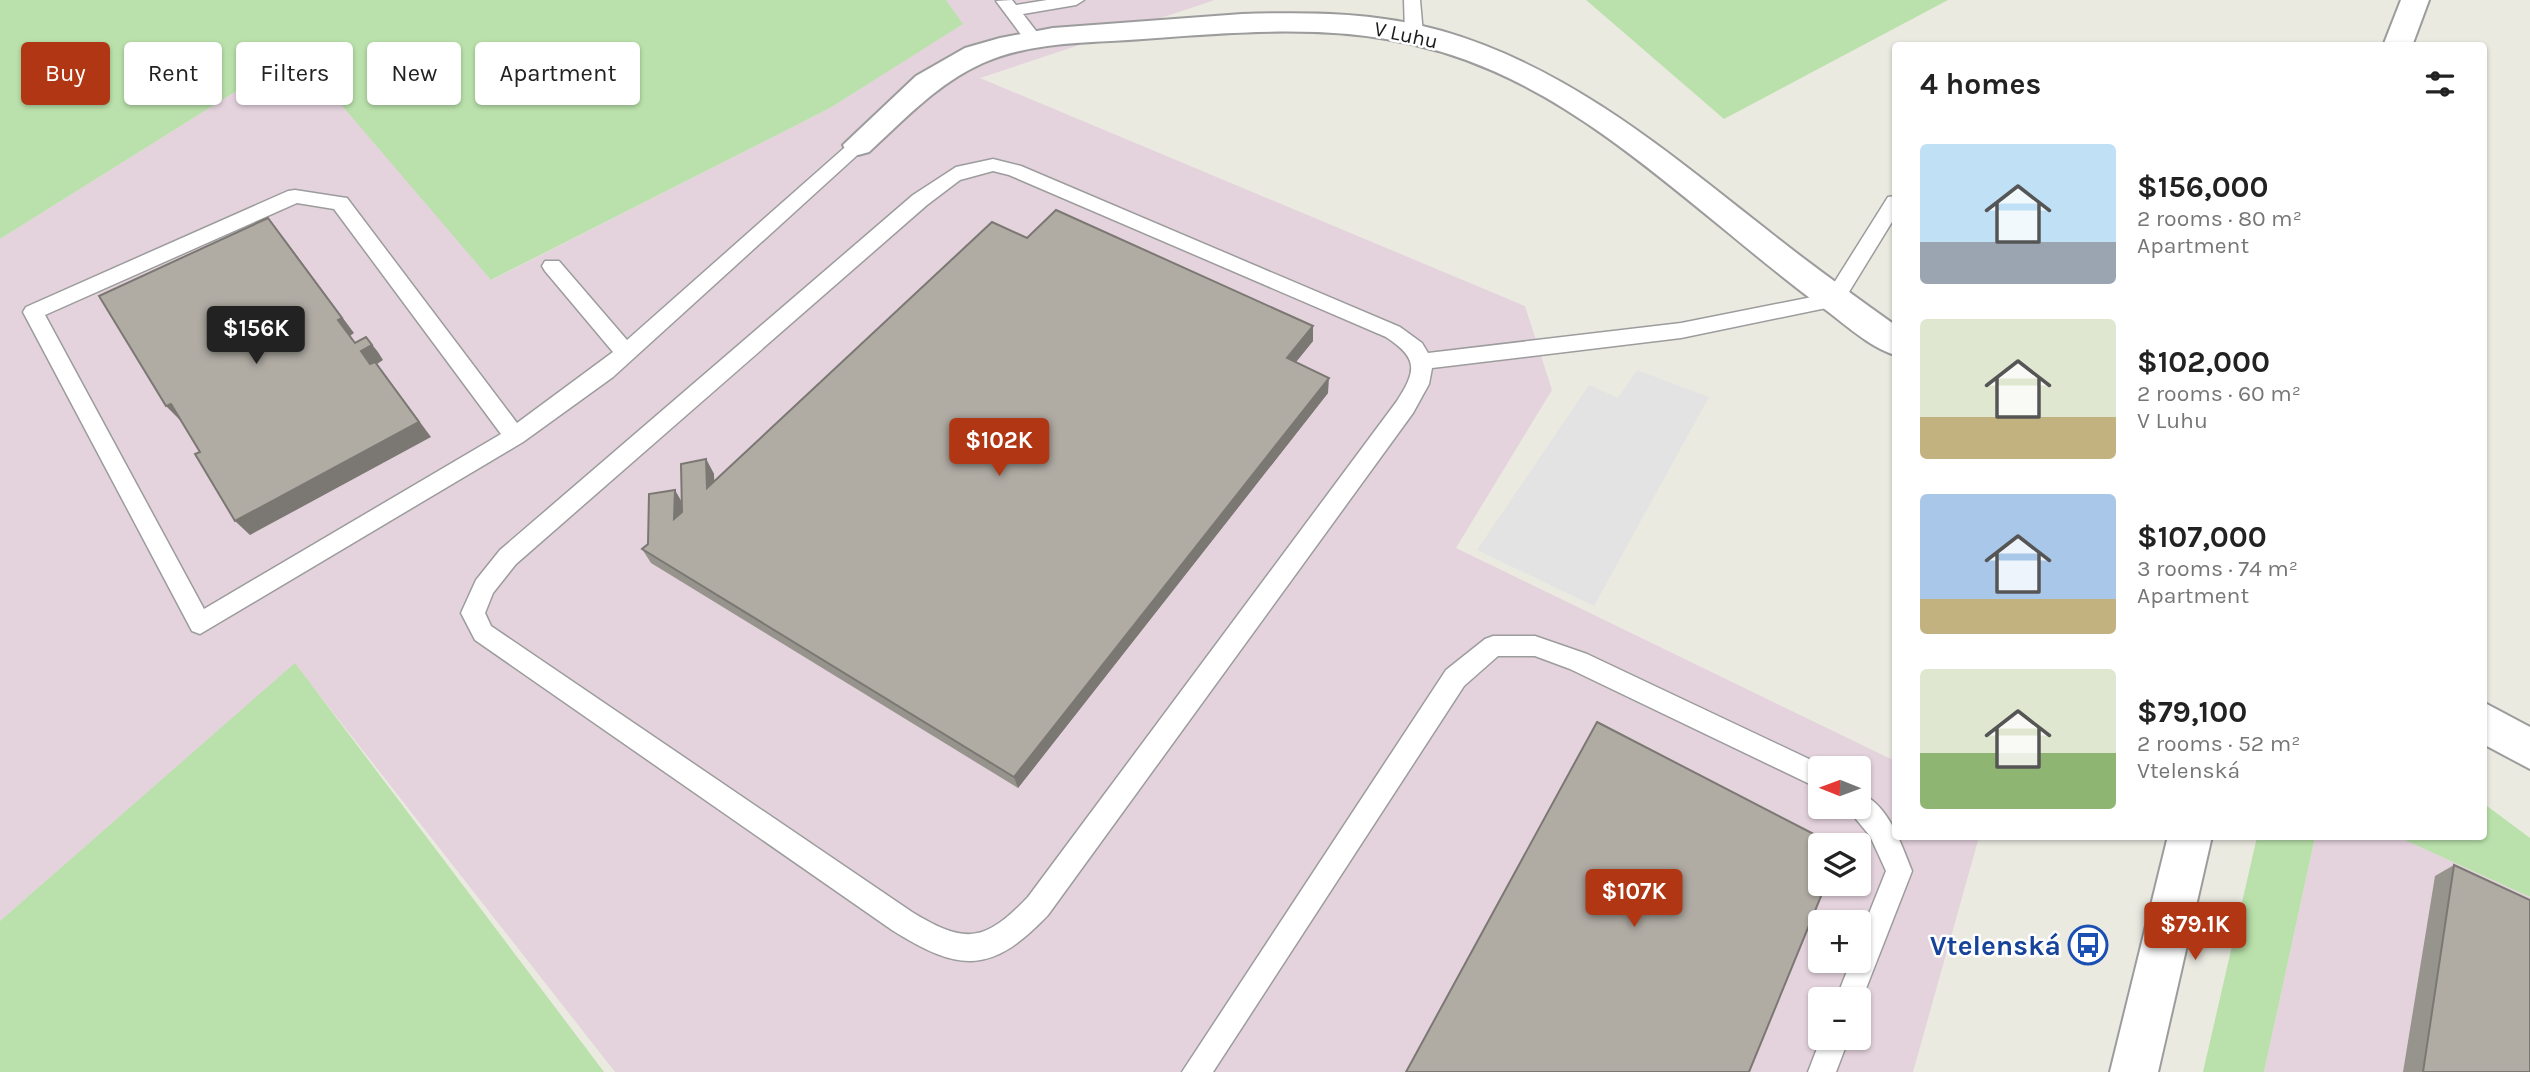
<!DOCTYPE html>
<meta charset="utf-8">
<style>
body{margin:0;font-family:Karla,sans-serif;background:#f2f2f2;color:#222;height:100vh;display:flex;flex-direction:column;font-size:26px;white-space:nowrap}
*{box-sizing:border-box;margin:0}
p{font-size:23px;color:#767676}
.icon{flex:none;width:38px;height:38px;fill:none;stroke:currentColor;stroke-width:2;stroke-linecap:round;stroke-linejoin:round}
.map{position:relative;flex:1;overflow:hidden}
.details{position:absolute;left:1892px;top:42px;width:595px;height:798px;display:flex;flex-direction:column;background:#fff;border-radius:7px;box-shadow:0 2px 5px #0004}
.details>*{flex:none}
.hud{position:absolute;left:21px;top:42px;width:665px;height:63px;display:flex;gap:14px}
.needle{width:46px;rotate:271deg}
.buttons{position:absolute;left:1808px;top:756px;display:grid;gap:14px}
.buttons a{display:grid;place-items:center;width:63px;height:63px;border-radius:7px;background:#fff;box-shadow:0 2px 5px #0004;font-size:35px}
.price{position:absolute;translate:-50% -60px;padding:0 16px;border-radius:7px;background:#b13714;color:#fff;font-size:23px;line-height:46px;filter:drop-shadow(0 2px 4px #0008)}
.price::after{content:'';position:absolute;left:50%;top:42px;width:21px;height:16px;margin-left:-10px;background:inherit;clip-path:polygon(0 0,100% 0,50% 100%)}
.price.selected{background:#222;color:#fff}
ul{padding:0;list-style:none}
li{display:flex;align-items:center;gap:21px;height:175px;padding:0 28px}
li span{display:grid;place-items:center;flex:none;width:196px;height:140px;border-radius:7px;color:#555}
li>.icon{margin-inline-start:auto}
span .icon{width:84px;height:84px;fill:#fffc;stroke-width:1}
li b{font-size:30px}
h2{display:flex;justify-content:space-between;align-items:center;height:84px;padding:0 28px;font-size:30px}
.pill{padding:0 24px;border-radius:7px;background:#fff;box-shadow:0 2px 5px #0004;font-size:24px;line-height:63px}
.pill.selected{background:#b13714;color:#fff}
.map>svg:first-child{display:block}
.industrial{fill:#e4d3dd;fill-rule:evenodd}
.grass{fill:#bae1ab}
.parking{fill:#e3e3e3}
.lines{fill:none;stroke-linecap:round;stroke-linejoin:round}
.service-casing{stroke:#9c9c9c;stroke-width:3}
.minor-casing{stroke:#9c9c9c;stroke-width:4}
.service{fill:#fff;fill-rule:evenodd}
.minor{fill:#fff;fill-rule:evenodd}
.wall{fill:#97948d}
.shaded-wall{fill:#7b7873}
.building{fill:#b0aca4;stroke:#7b7873;stroke-width:2}
.labels{text-anchor:middle;dominant-baseline:central;stroke-width:5;stroke-linejoin:round;paint-order:stroke}
.far-street-label{font-size:21px;fill:#1b1b1b;stroke:#fff}
.near-transit-label{font-size:28px;font-weight:bold;fill:#164399;stroke:#fff;text-anchor:end}
</style>
<div class="map">
<svg width="2530" height="1072" viewBox="0 0 2530 1072">
<rect width="100%" height="100%" fill="#ebeae1"/>
<path class="industrial" d="M946 0H1215L980 78 1525 306 1552 390 1456 548 1895 761V836L1979 837 1913 1072H615L295 664 0 921V239L297 53 492 280 830 108 962 24ZM1820 768H1858V807H1820ZM1820 845H1858V884H1820ZM1820 922H1858V961H1820ZM1820 999H1858V1038H1820Z
M2315 837H2398L2530 897V1072H2264Z"/>
<path class="grass" d="M0 0H946L963 24 830 108 491 280 297 53 0 239Z
M1586 0H1948L1724 119Z
M295 663 604 1072H0V921Z
M2483 803 2530 838V897L2398 837 2483 836Z
M2257 837H2315L2264 1072H2203Z"/>
<path class="parking" d="M1637 370 1709 397 1594 606 1477 550 1589 385 1618 398Z"/>
<g class="lines">
<defs>
<path id="service" d="M1012 0 1016 5 1047 0H1084L1076 5 1023 14 1043 40 1034 45 1028 44 996 1Z
M1404 0H1420L1423 34 1420 38 1414 39 1405 34Z
M858 139 867 145 864 149 613 377 523 442 200 634 192 631 23 312 26 307 288 191 295 190 340 197 347 198 517 423 613 352 545 271 542 266 545 261H559L627 340 852 141ZM297 203 334 209 501 434 204 609 45 315Z
M993 159 1021 166 1400 327 1422 343 1428 353 1681 323 1827 294 1888 197 1895 196V217L1841 305 1681 338 1432 368 1429 384 1413 413 1048 915C992 974 960 973 892 930L475 640 461 613 476 580 500 550 913 195 956 167ZM993 171 1009 175 1386 337C1418 358 1417 370 1397 401L1028 897C985 942 966 945 912 912L491 626 485 613 493 593 516 564 927 205 960 180Z
M1493 636H1535L1587 654 1828 768H1820V789L1570 669 1535 656H1498L1464 686 1213 1072H1182L1446 670 1485 639Z
M1858 792C1889 804 1901 844 1912 871L1858 1009V999H1836L1851 961H1858V941L1886 871 1870 836 1846 807H1858Z
M1821 1038H1849L1836 1072H1808Z"/>
<path id="minor" d="M2401 0H2429L2412 46H2383Z
M1242 14C1309 12 1377 12 1442 31 1570 68 1669 153 1771 233 1811 265 1853 295 1895 325V355C1869 347 1845 324 1823 308 1749 253 1682 191 1608 138 1445 21 1334 24 1143 39 1091 43 1032 41 983 63 938 83 905 119 869 152L858 155 847 152 843 145 916 76 965 48 1000 38 1053 28Z
M2483 702 2530 727V769L2483 744Z
M2168 836H2212L2158 1072H2110Z"/>
</defs>
<use href="#service" class="service-casing"/>
<use href="#minor" class="minor-casing"/>
<use href="#service" class="service"/>
<use href="#minor" class="minor"/>
</g>
<path class="wall" d="M1027 238 1313 326V341L1296 362 1328 393 1018 788 651 563 642 549 648 544 681 501 706 459 714 474V482Z
M2454 865 2530 1072H2403L2435 876Z"/>
<path class="shaded-wall" d="M280 233 354 333 350 336 361 351 366 337 378 352 383 360 377 364 431 437 250 535 235 521 381 380 338 320Z
M1313 326V341L1287 373V358Z
M1329 378 1328 393 1018 788 1014 777Z
M171 404 181 421 166 406Z
M706 459 714 474 715 503 707 488Z
M675 490 683 504V533L674 519Z"/>
<path class="building" d="M1056 210 1313 326 1287 358 1329 378 1014 777 642 549 648 544 649 494 675 490 674 519 682 512 681 464 706 459 707 488 992 222 1027 238Z
M268 218 342 318 338 320 355 343 366 337 372 345 361 351 370 364 375 362 419 422 235 521 195 454 200 452 171 404 166 406 99 296Z
M1597 722 1835 845H1820V884H1826L1749 1072H1406Z
M2454 865 2530 900V1072H2423Z"/>
<defs>
<symbol id="bus-ring" viewBox="-11 -11 22 22"><circle r="9.5" fill="#fff" stroke="#1a4fb4" stroke-width="1.5"/><path d="M-5-6H5V4H4V6H2V4H-2V6H-4V4H-5ZM-3.5-4V0h7V-4ZM-3.5 1.2v1.5H-2V1.2ZM2 1.2v1.5H3.5V1.2Z" fill="#1a4fb4"/></symbol>
</defs>
<g fill-rule="evenodd">
<use href="#bus-ring" x="2066" y="923" width="44" height="44"/>
</g>
<g class="labels">
<g class="far-street-label">
<text transform="translate(1406 35) rotate(12)">V Luhu</text>
</g>
<g class="near-transit-label">
<text x="2061" y="945">Vtelenská</text>
</g>
</g>
</svg>
<div class="buttons">
<a><svg class="needle" viewBox="-14 -14 28 28"><path d="M0-13l5 13h-10z" fill="#e53935"/><path d="M0 13l5-13h-10z" fill="#767676"/></svg></a>
<a><svg class="icon" aria-label="layers" viewBox="0 0 24 24"><path d="M12 4l9 5-9 5-9-5zM3 14l9 5 9-5"/></svg></a>
<a>+</a>
<a>−</a>
</div>
<b class="price selected" style="left:256px;top:366px">$156K</b>
<b class="price" style="left:999px;top:478px">$102K</b>
<b class="price" style="left:1634px;top:929px">$107K</b>
<b class="price" style="left:2195px;top:962px">$79.1K</b>
<div class="hud">
<a class="pill selected">Buy</a>
<a class="pill">Rent</a>
<a class="pill">Filters</a>
<a class="pill">New</a>
<a class="pill">Apartment</a>
</div>
<section class="details">
<h2>4 homes<svg class="icon" aria-label="filters" viewBox="0 0 24 24"><path d="M4 7h16M4 17h16"/><circle cx="9" cy="7" r="2"/><circle cx="15" cy="17" r="2"/></svg></h2>
<ul>
<li><span style="background:linear-gradient(#bfe0f5 70%,#9aa5b1 0)"><svg class="icon" aria-label="home" viewBox="0 0 24 24"><path d="M3 11l9-7 9 7M6 9v11h12V9"/></svg></span><div><b>$156,000</b><p>2 rooms · 80 m²</p><p>Apartment</p></div></li>
<li><span style="background:linear-gradient(#dfe7d0 70%,#c2b280 0)"><svg class="icon" aria-label="home" viewBox="0 0 24 24"><path d="M3 11l9-7 9 7M6 9v11h12V9"/></svg></span><div><b>$102,000</b><p>2 rooms · 60 m²</p><p>V Luhu</p></div></li>
<li><span style="background:linear-gradient(#a9c7e8 75%,#c2b280 0)"><svg class="icon" aria-label="home" viewBox="0 0 24 24"><path d="M3 11l9-7 9 7M6 9v11h12V9"/></svg></span><div><b>$107,000</b><p>3 rooms · 74 m²</p><p>Apartment</p></div></li>
<li><span style="background:linear-gradient(#dfe7d0 60%,#8fb573 0)"><svg class="icon" aria-label="home" viewBox="0 0 24 24"><path d="M3 11l9-7 9 7M6 9v11h12V9"/></svg></span><div><b>$79,100</b><p>2 rooms · 52 m²</p><p>Vtelenská</p></div></li>
</ul>
</section>
</div>
